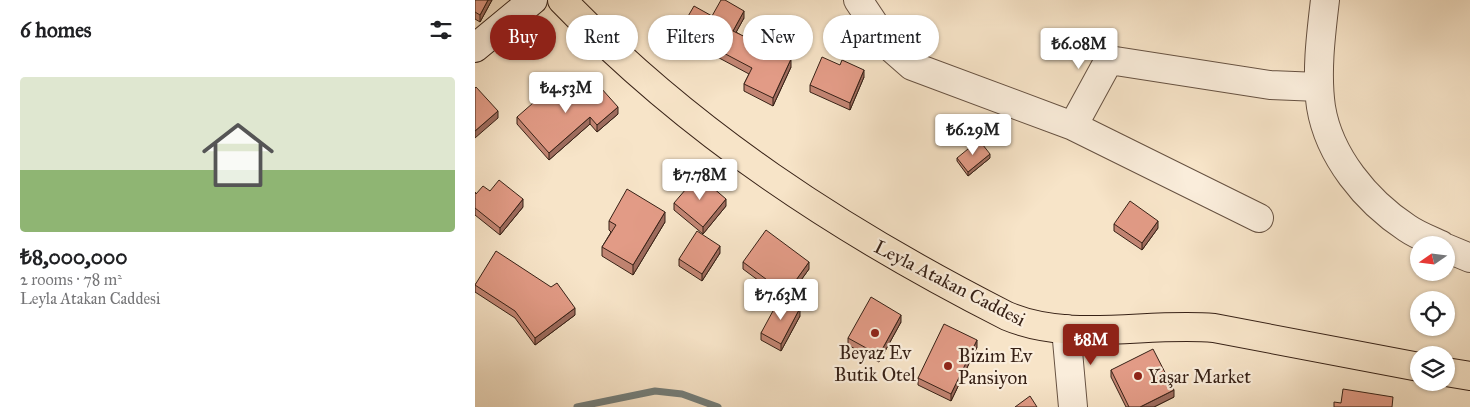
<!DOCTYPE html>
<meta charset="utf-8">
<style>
body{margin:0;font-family:"IM FELL Great Primer",serif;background:#f6f6f6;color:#202124;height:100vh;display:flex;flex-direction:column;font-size:19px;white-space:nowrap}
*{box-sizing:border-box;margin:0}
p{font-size:16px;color:#757577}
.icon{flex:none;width:28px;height:28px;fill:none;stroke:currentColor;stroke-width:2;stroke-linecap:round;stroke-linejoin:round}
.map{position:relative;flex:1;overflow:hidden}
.drawer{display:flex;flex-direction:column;background:#fff;width:475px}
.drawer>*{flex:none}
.banner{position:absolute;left:15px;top:15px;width:475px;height:45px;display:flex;gap:10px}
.needle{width:32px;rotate:256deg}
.tools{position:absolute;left:935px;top:236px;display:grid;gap:10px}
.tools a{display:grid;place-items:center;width:45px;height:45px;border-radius:50%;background:#fff;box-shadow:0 1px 4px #0004;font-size:25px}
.price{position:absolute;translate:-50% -42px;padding:0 11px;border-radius:5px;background:#fff;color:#222;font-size:16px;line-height:32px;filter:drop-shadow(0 1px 2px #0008)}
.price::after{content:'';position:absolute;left:50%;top:30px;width:15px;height:11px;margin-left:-8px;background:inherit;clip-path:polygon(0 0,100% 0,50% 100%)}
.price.current{background:#8f2418;color:#fff}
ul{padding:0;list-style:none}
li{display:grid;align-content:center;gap:10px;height:265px;padding:0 20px}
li+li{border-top:1px solid #e0e0e0}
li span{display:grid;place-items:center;height:155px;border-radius:5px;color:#555}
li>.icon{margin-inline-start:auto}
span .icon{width:90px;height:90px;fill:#fffc;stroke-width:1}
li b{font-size:21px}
h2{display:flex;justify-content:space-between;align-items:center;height:60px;padding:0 20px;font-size:21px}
.pill{padding:0 18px;border-radius:22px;background:#fff;box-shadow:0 1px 4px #0004;font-size:18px;line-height:45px}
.pill.current{background:#8f2418;color:#fff}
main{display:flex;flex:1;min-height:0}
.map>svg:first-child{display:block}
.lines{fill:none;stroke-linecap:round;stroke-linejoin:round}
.stream{stroke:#757f7b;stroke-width:7}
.street-casing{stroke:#675242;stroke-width:30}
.secondary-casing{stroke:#372116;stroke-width:30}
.primary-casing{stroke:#372116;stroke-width:30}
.street{stroke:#faeddb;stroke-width:28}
.secondary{stroke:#faeddb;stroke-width:28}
.primary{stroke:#f7e4c8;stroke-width:28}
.wall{fill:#c28573;stroke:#372116}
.shaded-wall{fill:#9e6c5e;stroke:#372116}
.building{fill:#e29b86;stroke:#372116}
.poi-dot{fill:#8f2418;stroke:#faeddb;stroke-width:2}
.labels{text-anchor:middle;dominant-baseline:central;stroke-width:4.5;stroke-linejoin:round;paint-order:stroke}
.street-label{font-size:19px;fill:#372116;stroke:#faeddb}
.poi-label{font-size:19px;fill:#372116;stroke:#faeddb;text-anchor:start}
</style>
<main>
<section class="drawer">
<h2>6 homes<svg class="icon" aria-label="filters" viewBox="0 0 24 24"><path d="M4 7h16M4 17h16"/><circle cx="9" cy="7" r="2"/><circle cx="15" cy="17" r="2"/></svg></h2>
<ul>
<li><span style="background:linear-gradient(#dfe7d0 60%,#8fb573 0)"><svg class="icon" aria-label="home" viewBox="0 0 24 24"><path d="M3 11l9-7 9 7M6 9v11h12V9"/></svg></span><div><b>₺8,000,000</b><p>2 rooms · 78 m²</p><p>Leyla Atakan Caddesi</p></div></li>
</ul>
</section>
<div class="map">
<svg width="995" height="407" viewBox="0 0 995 407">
<rect width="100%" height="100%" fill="#f7e4c8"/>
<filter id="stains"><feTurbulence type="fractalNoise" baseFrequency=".004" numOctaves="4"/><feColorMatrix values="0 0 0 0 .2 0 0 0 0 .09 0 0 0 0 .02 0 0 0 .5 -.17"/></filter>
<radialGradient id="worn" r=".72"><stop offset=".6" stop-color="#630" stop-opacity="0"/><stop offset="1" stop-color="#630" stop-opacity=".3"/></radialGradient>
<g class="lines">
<path class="stream" d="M102 407 180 391 207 394 243 407"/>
<defs>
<path id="street" d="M383 0 413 45 437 66 598 126 634 60 795 85 844 87
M850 0C846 34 841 72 846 107 854 156 891 201 932 228 942 235 955 240 966 245
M598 126 784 218
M971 248 995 258
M591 329 598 407"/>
<path id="secondary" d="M0 48 58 0"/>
<path id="primary" d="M87 0C216 134 367 232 532 316 596 343 671 322 739 328L944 367
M971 372 995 376"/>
</defs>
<use href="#street" class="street-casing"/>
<use href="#secondary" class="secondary-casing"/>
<use href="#primary" class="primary-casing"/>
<use href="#street" class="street"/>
<use href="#secondary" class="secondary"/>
<use href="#primary" class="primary"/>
</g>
<path class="wall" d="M0 0H17L5 22 0 19Z
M237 16 269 18 261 32 316 67 298 106 269 91V84L274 74 205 37V30Z
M389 77 375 110 335 92V85Z
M143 114 122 132 115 124 74 160 42 124V117Z
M482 158H515L493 176 482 161Z
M15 191 48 207 25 235 0 215V192L1 194Z
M199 203 251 206 228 234 199 210Z
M134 221 190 222 158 275 127 256V247L136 232 134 230Z
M639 224 683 228 667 250 639 231Z
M245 253 227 281 204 266V259Z
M268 262 334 269 311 301 325 316 306 351 286 340V333L311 301 268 269Z
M0 284 100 315 60 345 40 318 0 292Z
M426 322 404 362 373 345V338Z
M502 347 476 401 443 385V378Z
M636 370 699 397 679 407H651L636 377Z"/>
<path class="shaded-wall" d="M13 0H17L5 22V15Z
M269 11V18L258 38V31Z
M316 59V67L298 106V98Z
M389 70V77L375 110V103Z
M143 107V114L122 132V125Z
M23 111V118L0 138V131Z
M115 117V124L74 160V153Z
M515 154V158L493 176V172Z
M48 199V207L25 235V228Z
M251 199V206L228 234V227Z
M190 212V222L158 275V265Z
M683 221V228L667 250V243Z
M245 246V253L227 281V274Z
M334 262V269L311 301V294Z
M100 308V315L60 345V338Z
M325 308V316L306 351V344Z
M426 315V322L404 362V355Z
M502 340V347L476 401V394Z
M699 390V397L679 407H665Z"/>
<path class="building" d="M0 0H13L5 15 0 12Z
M246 0H250L269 11 258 31 316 59 298 98 269 84 277 68 205 30 219 6 237 16Z
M347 57 365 65 367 60 389 70 375 103 335 85Z
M117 78 143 107 122 125 115 117 74 153 42 117 74 89 87 104Z
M1 87 23 111 0 131V88Z
M504 140 515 154 493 172 482 158Z
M223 175 251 199 228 227 199 203Z
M24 180 48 199 25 228 0 208V192L1 194 8 186 15 191Z
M152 189 190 212 158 265 127 247 141 225 134 221Z
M655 201 683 221 667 243 639 224Z
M291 230 334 262 311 294 268 262Z
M222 231 245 246 227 274 204 259Z
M21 251 76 287 82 283 100 308 60 338 40 311 0 285Z
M396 297 426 315 404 355 373 338Z
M305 298 325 308 306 344 286 333Z
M469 324 502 340 476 394 443 378Z
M678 349 699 390 665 407H654L636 370Z
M868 389 918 397 917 407H859V402L866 403Z
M555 396 562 407H540Z"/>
<g class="poi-dot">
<circle cx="400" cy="333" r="5"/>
<circle cx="473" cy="366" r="5"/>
<circle cx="663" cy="376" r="5"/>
</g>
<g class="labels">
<g class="street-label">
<text transform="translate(475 283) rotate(27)">Leyla Atakan Caddesi</text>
</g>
<g class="poi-label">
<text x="400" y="352" text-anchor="middle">Beyaz Ev<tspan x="400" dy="22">Butik Otel</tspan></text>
<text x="483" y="355">Bizim Ev<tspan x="483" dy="22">Pansiyon</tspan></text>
<text x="673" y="376">Yaşar Market</text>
</g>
</g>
<rect width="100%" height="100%" filter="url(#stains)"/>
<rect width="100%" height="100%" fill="url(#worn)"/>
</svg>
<div class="tools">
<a><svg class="needle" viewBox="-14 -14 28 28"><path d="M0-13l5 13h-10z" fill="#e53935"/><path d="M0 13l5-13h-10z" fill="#757577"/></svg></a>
<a><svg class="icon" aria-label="locate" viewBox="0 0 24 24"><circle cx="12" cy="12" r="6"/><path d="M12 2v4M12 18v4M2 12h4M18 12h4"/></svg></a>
<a><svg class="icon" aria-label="layers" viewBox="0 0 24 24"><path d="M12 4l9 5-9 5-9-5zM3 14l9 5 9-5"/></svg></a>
</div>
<b class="price" style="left:604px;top:70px">₺6.08M</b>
<b class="price" style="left:91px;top:114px">₺4.53M</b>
<b class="price" style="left:498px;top:156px">₺6.29M</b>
<b class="price" style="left:225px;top:201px">₺7.78M</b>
<b class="price" style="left:306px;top:321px">₺7.63M</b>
<b class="price current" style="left:616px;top:366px">₺8M</b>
<div class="banner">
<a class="pill current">Buy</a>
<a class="pill">Rent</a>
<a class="pill">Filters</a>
<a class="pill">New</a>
<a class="pill">Apartment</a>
</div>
</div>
</main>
